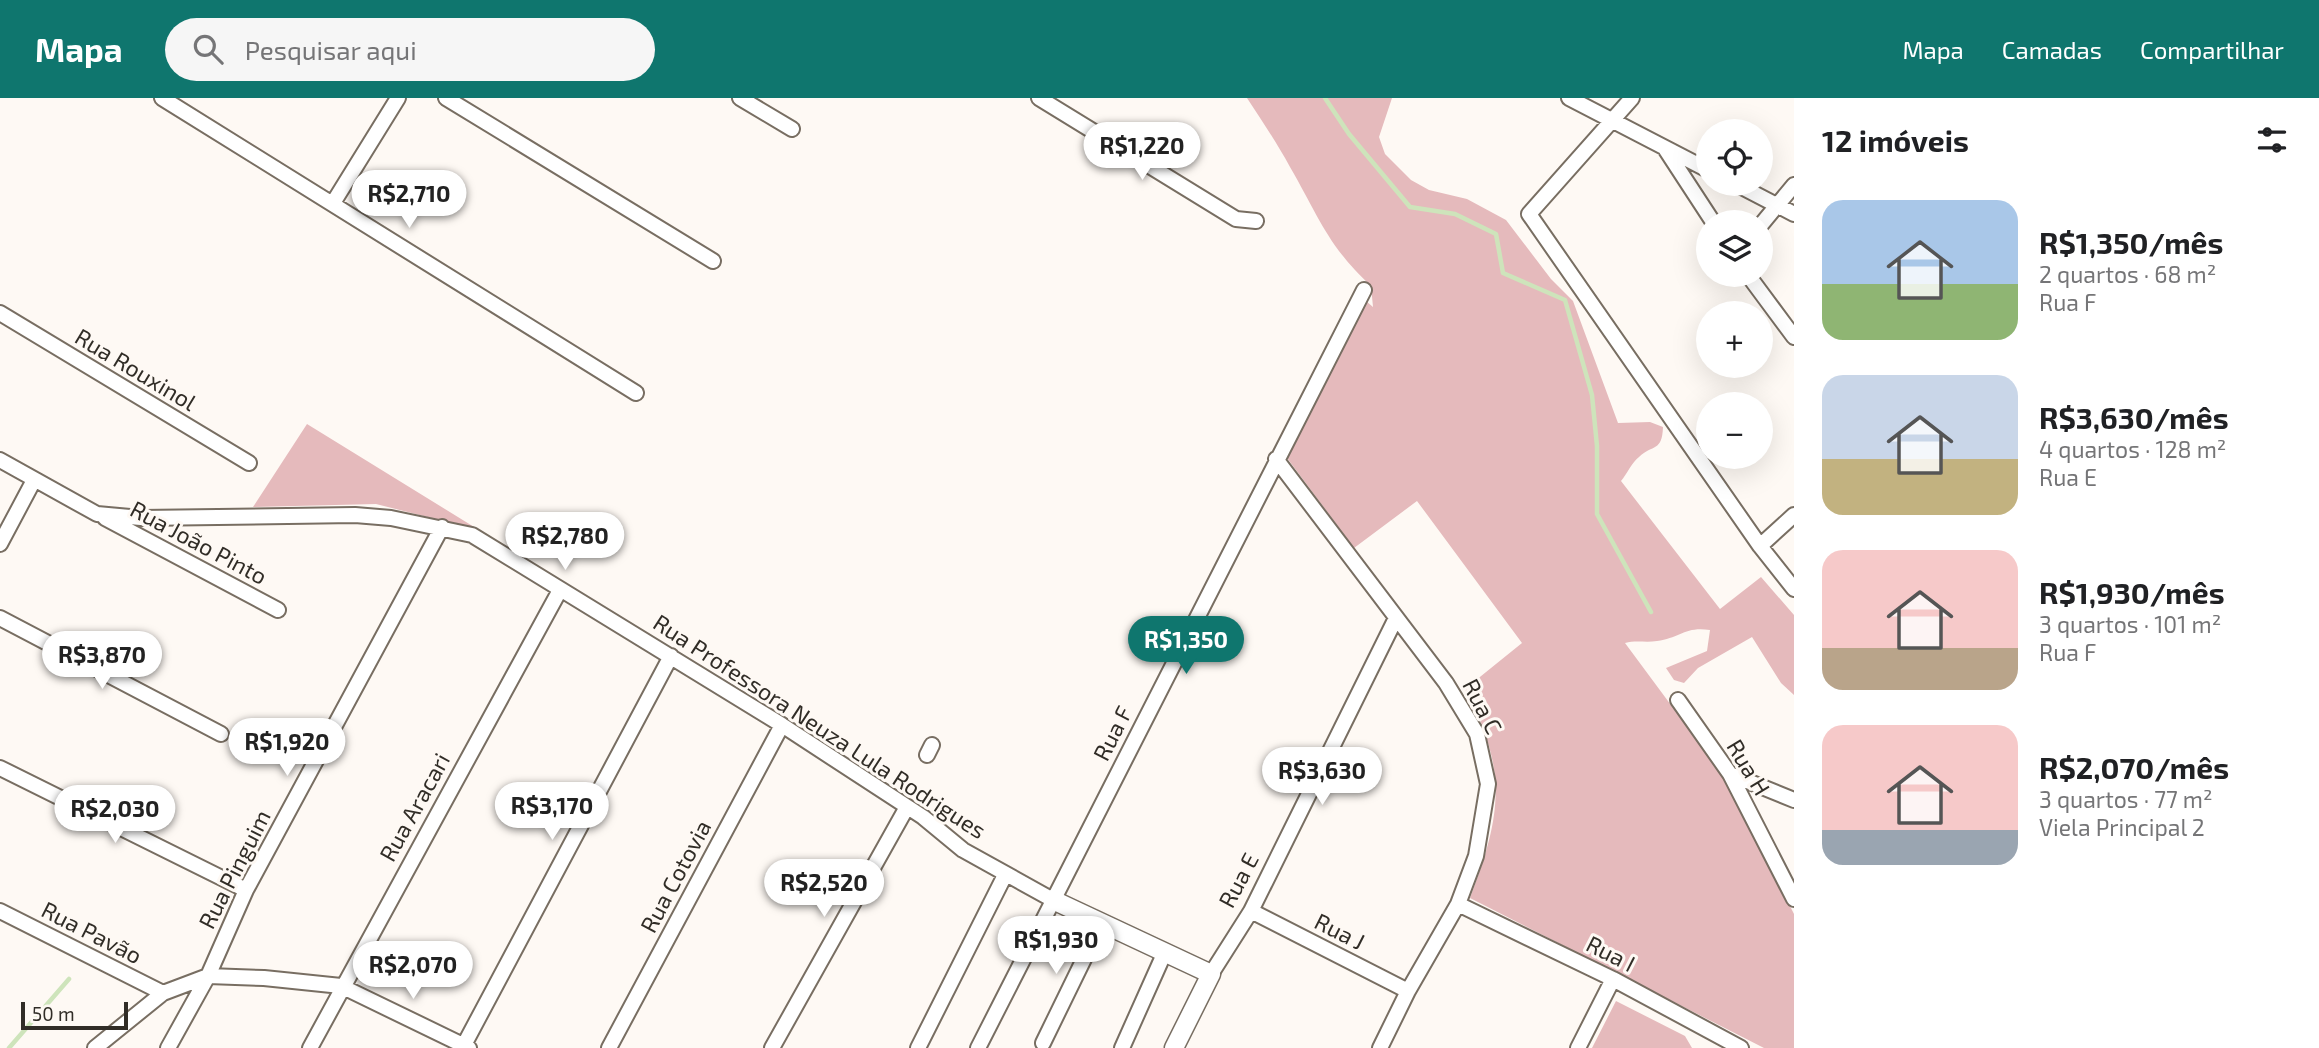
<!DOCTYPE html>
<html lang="pt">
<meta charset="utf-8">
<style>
body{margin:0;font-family:"Exo 2",sans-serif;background:#f6f6f6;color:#202124;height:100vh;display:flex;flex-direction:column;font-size:26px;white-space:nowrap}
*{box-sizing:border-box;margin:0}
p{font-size:23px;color:#757577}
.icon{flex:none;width:38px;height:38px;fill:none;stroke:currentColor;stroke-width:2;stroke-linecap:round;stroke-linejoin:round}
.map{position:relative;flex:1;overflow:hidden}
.panel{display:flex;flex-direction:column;background:#fff;width:525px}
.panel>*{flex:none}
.tools{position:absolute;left:1696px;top:21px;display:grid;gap:14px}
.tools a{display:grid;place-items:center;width:77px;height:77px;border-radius:50%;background:#fff;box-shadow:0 7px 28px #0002;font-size:35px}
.scale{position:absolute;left:21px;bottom:18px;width:107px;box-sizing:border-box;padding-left:7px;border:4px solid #312d27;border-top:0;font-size:19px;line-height:24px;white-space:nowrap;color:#312d27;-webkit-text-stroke:5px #fef9f4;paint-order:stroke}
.price{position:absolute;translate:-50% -60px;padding:0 16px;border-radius:24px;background:#fff;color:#222;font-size:23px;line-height:46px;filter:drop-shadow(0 2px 4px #0008)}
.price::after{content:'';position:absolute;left:50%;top:42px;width:21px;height:16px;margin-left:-10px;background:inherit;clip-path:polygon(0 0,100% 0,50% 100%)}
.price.on{background:#0f766e;color:#fff}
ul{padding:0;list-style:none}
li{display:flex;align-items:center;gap:21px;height:175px;padding:0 28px}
li span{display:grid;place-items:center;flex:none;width:196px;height:140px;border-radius:21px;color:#555}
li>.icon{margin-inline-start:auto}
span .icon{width:84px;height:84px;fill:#fffc;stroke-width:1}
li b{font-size:30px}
h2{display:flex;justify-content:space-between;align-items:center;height:84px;padding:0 28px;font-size:30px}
header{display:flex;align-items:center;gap:42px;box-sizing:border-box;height:98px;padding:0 35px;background:#0f766e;color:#fff}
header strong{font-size:33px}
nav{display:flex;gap:38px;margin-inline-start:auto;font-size:24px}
.search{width:490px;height:63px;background:#f6f6f6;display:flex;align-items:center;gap:18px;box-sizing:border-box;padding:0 24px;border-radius:38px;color:#757577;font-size:26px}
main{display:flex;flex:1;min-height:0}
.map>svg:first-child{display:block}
.green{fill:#e5babc}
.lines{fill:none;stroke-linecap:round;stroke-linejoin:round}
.stream{stroke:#cee4bb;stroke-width:4.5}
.minor-casing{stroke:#786e62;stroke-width:18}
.tertiary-casing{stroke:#786e62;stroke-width:21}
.minor{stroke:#fff;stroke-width:14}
.tertiary{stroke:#fff;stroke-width:18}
.labels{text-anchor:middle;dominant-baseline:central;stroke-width:6;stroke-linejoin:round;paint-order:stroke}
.street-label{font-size:23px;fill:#312d27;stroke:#fef9f4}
</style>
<header>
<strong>Mapa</strong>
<div class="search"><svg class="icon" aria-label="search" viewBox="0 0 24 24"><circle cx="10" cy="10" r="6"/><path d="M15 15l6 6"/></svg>Pesquisar aqui</div>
<nav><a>Mapa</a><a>Camadas</a><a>Compartilhar</a></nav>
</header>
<main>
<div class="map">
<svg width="1794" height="950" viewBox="0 0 1794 950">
<rect width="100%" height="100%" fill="#fef9f4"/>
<path class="green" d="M1247 0H1392L1379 39 1385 56 1411 82 1429 92 1467 101 1506 122 1551 181 1573 203 1618 325 1650 324 1663 329C1662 354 1653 346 1639 359 1632 364 1627 376 1621 383L1720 511 1761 479 1794 517V597L1781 585 1752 539 1698 570 1684 585 1674 582 1666 570 1707 553 1710 532C1685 528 1680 540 1657 543 1646 545 1636 542 1625 545L1725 680 1794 816V950H1764L1470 800C1502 716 1508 672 1465 591L1522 545 1417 403 1354 450 1287 360 1366 203 1373 209 1371 188C1327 147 1319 119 1290 69 1277 45 1262 23 1247 0Z
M307 326 479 432 376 406 253 409Z
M1616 903 1685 938 1692 950H1592Z"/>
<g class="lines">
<path class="stream" d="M1325 0 1349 36 1410 109 1455 116 1496 136 1503 175 1565 202 1592 297 1597 348V416L1651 514
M9 950 69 881"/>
<defs>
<path id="minor" d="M162 0 636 295
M446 0 713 163
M740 0 792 31
M1039 0 1236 121 1256 123
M1569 0 1708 72
M1632 0 1529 116 1760 448 1794 491
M1666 52 1713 124
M1736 86 1794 116
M333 105 398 0
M1760 128 1794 87
M1748 177 1794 239
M0 215 249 365
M1276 361 1446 585 1477 636 1488 686 1476 758 1458 806 1408 893 1380 950
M0 362 97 416 141 420 355 417 391 420 472 437 782 627 923 719 963 752 1053 802
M105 420 278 512
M0 446 34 382
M1760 448 1794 417
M0 520 221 636
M1678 602 1730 676 1794 801
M927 657 932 647
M0 670 246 792
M1730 676 1794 702
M1458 806 1613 881 1741 950
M0 813 163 895
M1251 813 1408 893
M1211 876 1251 813 1396 520
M1043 945 1101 826
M464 947 671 558
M95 950 163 895 208 878 264 880 341 888 469 950
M168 950 208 878 246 792 442 429
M310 950 560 492
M609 950 782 627
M772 950 907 709
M918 950 1005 777
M978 950 1364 192
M1122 950 1164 856
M1578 950 1613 881"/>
<path id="tertiary" d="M1053 802 1211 876 1174 950"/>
</defs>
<use href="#minor" class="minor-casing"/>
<use href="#tertiary" class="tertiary-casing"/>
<use href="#minor" class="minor"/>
<use href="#tertiary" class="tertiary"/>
</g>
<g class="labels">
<g class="street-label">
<text transform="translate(136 271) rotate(31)">Rua Rouxinol</text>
<text transform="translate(199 444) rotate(28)">Rua João Pinto</text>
<text transform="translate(1483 608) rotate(63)">Rua C</text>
<text transform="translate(820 628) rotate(33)">Rua Professora Neuza Lula Rodrigues</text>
<text transform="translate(1112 635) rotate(-63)">Rua F</text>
<text transform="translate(1749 669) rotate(59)">Rua H</text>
<text transform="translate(414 709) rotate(-61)">Rua Aracari</text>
<text transform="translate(234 771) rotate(-63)">Rua Pinguim</text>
<text transform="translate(675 778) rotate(-62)">Rua Cotovia</text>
<text transform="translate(1238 782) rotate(-62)">Rua E</text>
<text transform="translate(1340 833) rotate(27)">Rua J</text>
<text transform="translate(92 834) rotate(27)">Rua Pavão</text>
<text transform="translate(1611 855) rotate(27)">Rua I</text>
</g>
</g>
</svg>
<div class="tools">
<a><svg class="icon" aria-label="locate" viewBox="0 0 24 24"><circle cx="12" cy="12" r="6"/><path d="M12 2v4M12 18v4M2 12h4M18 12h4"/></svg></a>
<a><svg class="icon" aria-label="layers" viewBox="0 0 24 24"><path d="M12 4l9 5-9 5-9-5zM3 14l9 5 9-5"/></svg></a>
<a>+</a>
<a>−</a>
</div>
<div class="scale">50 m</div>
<b class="price" style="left:1142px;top:84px">R$1,220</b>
<b class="price" style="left:409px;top:132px">R$2,710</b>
<b class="price" style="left:565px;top:474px">R$2,780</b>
<b class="price on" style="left:1186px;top:578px">R$1,350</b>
<b class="price" style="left:102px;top:593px">R$3,870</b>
<b class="price" style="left:287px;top:680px">R$1,920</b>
<b class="price" style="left:1322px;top:709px">R$3,630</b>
<b class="price" style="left:552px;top:744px">R$3,170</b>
<b class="price" style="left:115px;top:747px">R$2,030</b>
<b class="price" style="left:824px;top:821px">R$2,520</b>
<b class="price" style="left:1056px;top:878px">R$1,930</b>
<b class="price" style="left:413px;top:903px">R$2,070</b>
</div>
<section class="panel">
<h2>12 imóveis<svg class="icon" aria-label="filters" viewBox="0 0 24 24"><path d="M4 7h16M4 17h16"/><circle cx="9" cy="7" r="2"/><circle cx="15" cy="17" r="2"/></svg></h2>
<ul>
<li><span style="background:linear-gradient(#a9c7e8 60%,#8fb573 0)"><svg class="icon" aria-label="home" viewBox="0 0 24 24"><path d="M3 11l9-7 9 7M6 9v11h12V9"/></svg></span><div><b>R$1,350/mês</b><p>2 quartos · 68 m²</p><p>Rua F</p></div></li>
<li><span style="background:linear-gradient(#c9d6e8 60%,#c2b280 0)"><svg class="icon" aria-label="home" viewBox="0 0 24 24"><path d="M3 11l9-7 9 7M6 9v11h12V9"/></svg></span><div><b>R$3,630/mês</b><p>4 quartos · 128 m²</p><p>Rua E</p></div></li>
<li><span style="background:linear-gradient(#f6c9c9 70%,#b9a48a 0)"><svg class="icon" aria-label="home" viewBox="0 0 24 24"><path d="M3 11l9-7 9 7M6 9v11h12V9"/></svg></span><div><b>R$1,930/mês</b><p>3 quartos · 101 m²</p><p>Rua F</p></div></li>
<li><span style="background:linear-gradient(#f6c9c9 75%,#9aa5b1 0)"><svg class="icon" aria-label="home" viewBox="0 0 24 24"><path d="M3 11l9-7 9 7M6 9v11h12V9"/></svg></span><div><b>R$2,070/mês</b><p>3 quartos · 77 m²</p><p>Viela Principal 2</p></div></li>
</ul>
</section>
</main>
